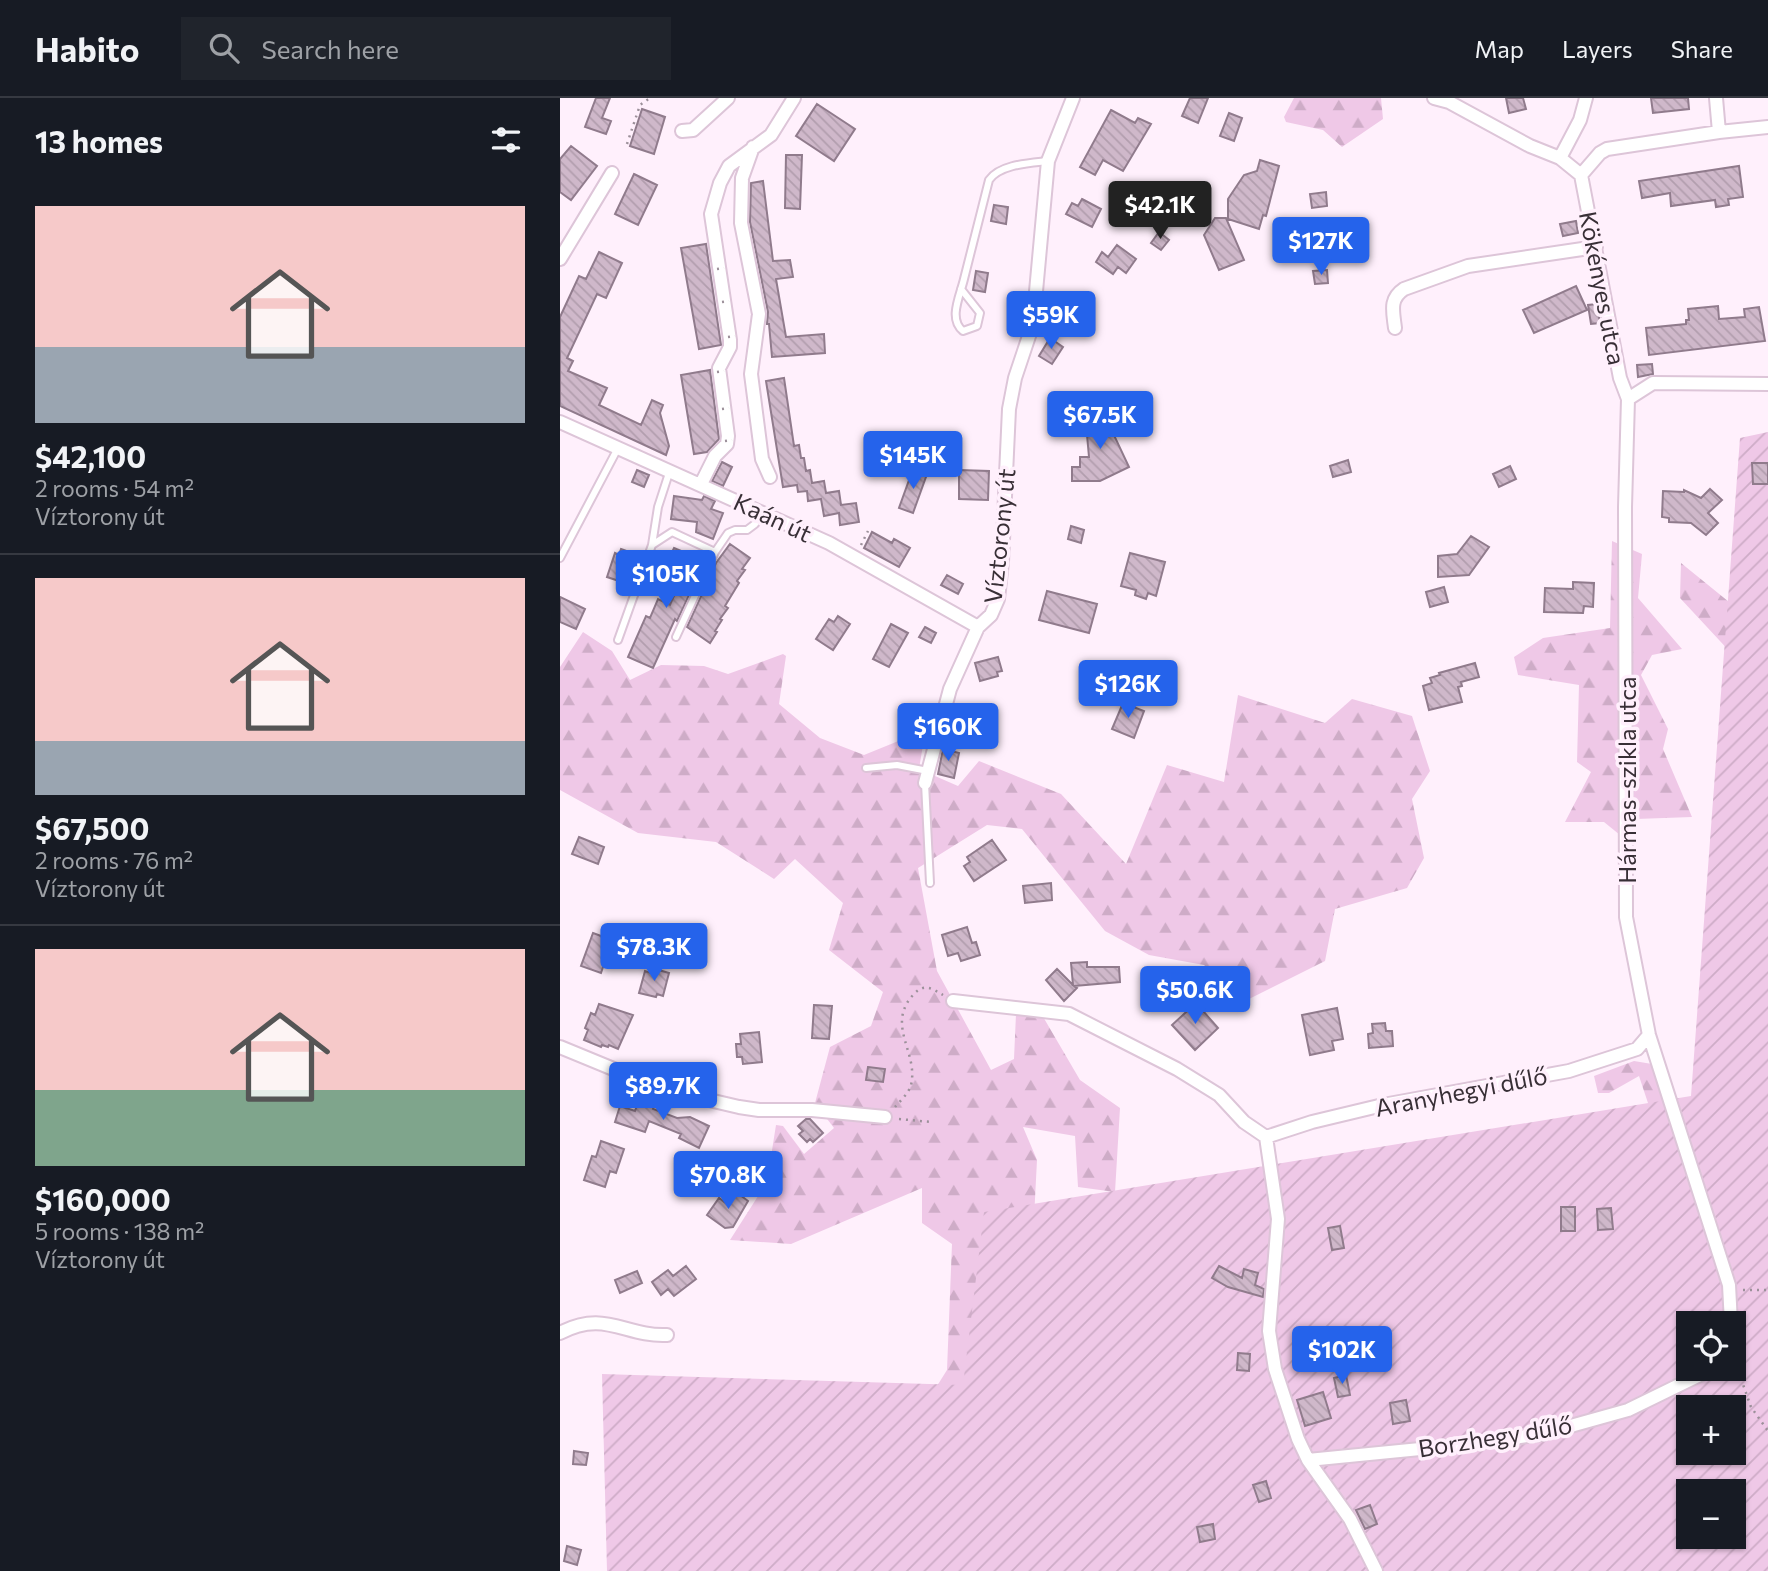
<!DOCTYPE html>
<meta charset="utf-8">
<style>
body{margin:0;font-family:Commissioner,sans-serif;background:#20242c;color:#f1f3f6;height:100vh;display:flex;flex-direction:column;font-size:26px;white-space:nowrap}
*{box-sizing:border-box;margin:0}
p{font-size:23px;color:#9ea1a6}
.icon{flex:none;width:38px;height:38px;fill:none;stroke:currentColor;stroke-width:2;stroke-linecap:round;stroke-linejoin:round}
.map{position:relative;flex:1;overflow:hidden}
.panel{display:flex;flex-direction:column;background:#171b24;width:560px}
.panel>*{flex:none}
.tools{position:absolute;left:1116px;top:1213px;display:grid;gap:14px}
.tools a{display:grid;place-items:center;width:70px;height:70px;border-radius:0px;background:#171b24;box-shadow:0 2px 5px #0004;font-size:35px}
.price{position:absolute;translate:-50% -60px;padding:0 16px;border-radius:7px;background:#2563eb;color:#fff;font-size:23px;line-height:46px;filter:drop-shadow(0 2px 4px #0008)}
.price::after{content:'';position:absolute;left:50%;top:42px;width:21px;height:16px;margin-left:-10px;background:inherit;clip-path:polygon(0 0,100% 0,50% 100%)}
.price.selected{background:#222;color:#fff}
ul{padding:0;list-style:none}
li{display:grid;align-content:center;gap:14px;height:371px;padding:0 35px}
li+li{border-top:2px solid #363941}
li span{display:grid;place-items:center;height:217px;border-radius:0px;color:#555}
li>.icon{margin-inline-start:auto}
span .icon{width:126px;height:126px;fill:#fffc;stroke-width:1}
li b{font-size:30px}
h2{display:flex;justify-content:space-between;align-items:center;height:84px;padding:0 35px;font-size:30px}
header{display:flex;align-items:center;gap:42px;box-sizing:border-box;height:98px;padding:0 35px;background:#171b24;border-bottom:2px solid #363941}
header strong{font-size:33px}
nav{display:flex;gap:38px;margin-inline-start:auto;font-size:24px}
.search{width:490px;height:63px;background:#20242c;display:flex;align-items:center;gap:18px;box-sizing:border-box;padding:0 24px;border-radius:0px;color:#9ea1a6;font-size:26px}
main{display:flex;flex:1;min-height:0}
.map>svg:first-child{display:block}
.forest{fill:url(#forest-firs)}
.garden{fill:url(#garden-furrows);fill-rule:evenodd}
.building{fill:url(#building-back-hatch);stroke:#907b8c;stroke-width:2}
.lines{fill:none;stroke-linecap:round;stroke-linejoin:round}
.service-casing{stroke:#ddc5d8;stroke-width:10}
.minor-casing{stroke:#ddc5d8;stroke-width:16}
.path{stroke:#9c909a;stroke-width:2.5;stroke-dasharray:2 5;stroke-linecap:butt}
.service{stroke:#fff;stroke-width:6}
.minor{stroke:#fff;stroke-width:12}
.path-bridge{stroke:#9c909a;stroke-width:2.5;stroke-dasharray:2 5;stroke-linecap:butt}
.labels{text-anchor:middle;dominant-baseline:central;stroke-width:7;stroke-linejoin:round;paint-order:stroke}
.street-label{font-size:24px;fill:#382f36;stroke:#fff0fc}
</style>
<header>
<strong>Habito</strong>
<div class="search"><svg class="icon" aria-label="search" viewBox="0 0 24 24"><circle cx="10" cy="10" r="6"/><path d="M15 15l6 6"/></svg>Search here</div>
<nav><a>Map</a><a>Layers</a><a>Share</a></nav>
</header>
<main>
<section class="panel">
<h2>13 homes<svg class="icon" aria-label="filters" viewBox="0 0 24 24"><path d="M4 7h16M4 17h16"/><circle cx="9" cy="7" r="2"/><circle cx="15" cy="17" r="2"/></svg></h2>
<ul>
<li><span style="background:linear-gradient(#f6c9c9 65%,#9aa5b1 0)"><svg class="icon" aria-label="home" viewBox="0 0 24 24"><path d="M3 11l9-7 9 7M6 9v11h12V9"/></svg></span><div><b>$42,100</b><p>2 rooms · 54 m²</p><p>Víztorony út</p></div></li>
<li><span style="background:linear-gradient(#f6c9c9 75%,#9aa5b1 0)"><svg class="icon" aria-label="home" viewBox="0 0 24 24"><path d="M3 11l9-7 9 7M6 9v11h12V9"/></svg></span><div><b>$67,500</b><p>2 rooms · 76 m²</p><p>Víztorony út</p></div></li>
<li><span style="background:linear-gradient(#f6c9c9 65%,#7fa58c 0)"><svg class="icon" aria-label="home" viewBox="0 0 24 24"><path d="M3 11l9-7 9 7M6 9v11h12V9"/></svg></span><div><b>$160,000</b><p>5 rooms · 138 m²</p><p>Víztorony út</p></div></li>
</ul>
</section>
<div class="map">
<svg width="1208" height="1473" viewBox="0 0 1208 1473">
<defs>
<pattern id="forest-firs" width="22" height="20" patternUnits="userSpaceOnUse" patternTransform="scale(1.75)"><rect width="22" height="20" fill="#efc8e7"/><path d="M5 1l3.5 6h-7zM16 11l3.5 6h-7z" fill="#ceacc7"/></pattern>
<pattern id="garden-furrows" width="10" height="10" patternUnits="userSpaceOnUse" patternTransform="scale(1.75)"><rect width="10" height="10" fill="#efc8e7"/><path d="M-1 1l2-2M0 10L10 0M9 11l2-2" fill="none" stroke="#ceacc7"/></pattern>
<pattern id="building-back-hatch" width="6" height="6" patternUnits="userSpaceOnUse" patternTransform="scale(1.75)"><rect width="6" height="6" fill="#cfb8ca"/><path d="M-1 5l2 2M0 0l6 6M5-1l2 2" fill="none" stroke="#b29eae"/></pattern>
</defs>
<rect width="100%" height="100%" fill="#fff0fc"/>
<path class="forest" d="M734 0H821L823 21 782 49 763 32 726 24 724 19Z
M1052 443 1082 456 1078 500 1122 551 1092 557 1081 577 1108 631 1103 651 1132 719 1076 721 1060 737 1044 724H1005L1031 674 1017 664 1019 587 958 577 954 559 983 540 1050 530Z
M1121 465 1174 508 1186 571 1120 500Z
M23 534 52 553 70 582 101 567 144 568 168 576 223 556 226 558 219 606 260 640 304 657 363 633 365 635 359 671 398 688 419 663 501 696 566 766 607 667 664 684 678 597 765 625 792 601 852 618 870 673 852 701 864 760 847 790 775 811 765 863 683 904 644 867 589 857 545 833 462 731 427 727 358 770 377 873 431 972 454 961 456 916 482 917 520 982 560 1010 555 1094 518 1089 515 1038 463 1029 477 1062 470 1198 585 1216 367 1304 387 1272 392 1146 362 1125V1090L231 1146 170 1142 207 1084 216 1027 223 1028 244 1056 274 1030 255 1005 270 949 311 928 323 894 269 852 283 805 235 761 214 781 156 744 78 735 0 692V569Z
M1074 963 1092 966 1160 1194 1095 1026 1079 978 1049 995H1038L1034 978Z"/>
<path class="garden" d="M1208 334V1473H47L42 1276 403 1287 424 1114 1131 998 1180 340ZM1129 1225H1174V1270H1129ZM1129 1309H1174V1354H1129ZM1129 1393H1174V1438H1129Z"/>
<path class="building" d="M36 0H50L42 20 51 23 46 36 25 29Z
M630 0H648L638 25 622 18Z
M946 0H963L966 11 949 15Z
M1091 0H1128L1129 11 1093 15Z
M257 6 295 31 274 63 236 38Z
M82 11 105 19 94 56 70 48Z
M551 12 575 25 578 20 591 26 563 73 543 62 535 77 520 69Z
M669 15 682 20 674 43 660 38Z
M11 48 37 68 11 102 0 94V61Z
M226 57H242L240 111 225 110Z
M700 62 719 68 706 118 703 117 699 131 668 121V101L684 77 697 73Z
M1179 68 1183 99 1168 101 1169 107 1156 109 1155 102 1111 108 1110 95 1082 100 1079 83Z
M74 76 97 87 78 127 55 116Z
M203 83 213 163 230 162 233 179 216 181 226 239 264 236 265 255 212 259 209 226H207L208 214 190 124 191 85Z
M766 94 767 108 752 110 750 96Z
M522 101 541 111 532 129 506 116 512 105 518 108Z
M434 107 448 109 446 126 431 123Z
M655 120H666L684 162 659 172 644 137Z
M1016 123 1018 135 1003 138 1000 126Z
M599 134 609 142 601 152 591 145Z
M146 146 161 247 139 251 121 150Z
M557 147 576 161 566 175 558 169 553 176 536 164 542 154 548 159Z
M39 154 62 165 46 200 37 196 7 260 13 263 8 273 47 290 39 307 81 327 92 302 103 307 100 315 109 348 106 357 0 308V219L19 178 26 181Z
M767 172 768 185 755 186 753 173Z
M416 173 428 175 425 194 413 192Z
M1016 188 1027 212 974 235 963 212Z
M1037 206 1040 225 1031 226 1028 207Z
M1158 208 1159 221 1185 219 1184 211 1199 209 1205 243 1089 257 1086 230 1126 226V222H1129L1128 211Z
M490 240 503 249 492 266 479 258Z
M1092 266 1093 276 1078 279 1077 267Z
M150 272 159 341 147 354 134 356 121 277Z
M224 280 234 348 239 347 241 360H244L246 373 250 372 252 385 264 383 266 395 279 393 281 407 296 405 299 424 280 427 279 415 264 418 261 401 248 403 247 393 238 394 237 387 223 389 206 283Z
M550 313 552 333 569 369 540 383H512V369H520V359H529L525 315Z
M788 362 791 374 773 379 770 368Z
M162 364 172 369 163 388 152 383Z
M1192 365H1208V386H1193Z
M950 368 956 381 939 389 933 376Z
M353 371 367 376 353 415 339 410Z
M77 372 89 377 84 389 72 384Z
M399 372 429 373 428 402 399 401Z
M1150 391 1162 402 1148 415 1158 425 1146 437 1131 425 1109 424V420L1102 419 1103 393 1124 394V392L1141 400Z
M114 398 142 402 144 398 155 403 151 411 163 415 153 441 136 434 137 424 111 421Z
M511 428 524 432 521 445 508 441Z
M312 434 332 445 334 441 350 450 339 469 304 450Z
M911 438 929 449 909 477 878 479V458L897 456Z
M170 446 190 460 182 471 185 472 177 483 179 485 165 508 168 510 160 521 162 522 155 533 157 534 150 545 127 529 156 465Z
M114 450 145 463 117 523 115 521 93 570 68 559 86 518 90 520 98 501 110 507 123 477 105 469Z
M61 451 75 456 65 485 47 479 55 455 59 457Z
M570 455 605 464 596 498 588 495 586 501 575 497 576 492 561 488Z
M387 477 403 486 398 496 381 487Z
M1013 484 1034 485 1033 509 1024 508 1023 515 984 514 985 490 1013 491Z
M884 489 888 504 870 509 866 494Z
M487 493 537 506 529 535 479 522Z
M0 499 25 511 16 531 0 524Z
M278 518 290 526 273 552 256 541 269 521 274 524Z
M331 526 348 535 329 569 313 561Z
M365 529 376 535 371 545 359 539Z
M438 559 442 573 437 574 438 578 420 583 415 565Z
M915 565 919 579 901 584 902 588 898 589 902 604 869 612 863 588 872 585 870 580 880 577 879 575Z
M563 605 584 613 574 640 552 631Z
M383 651 399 655 394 680 378 676Z
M19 739 44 749 38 766 12 756Z
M432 742 446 762 414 783 404 768 410 764 407 759Z
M491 785 492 802 465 805 463 788Z
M407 829 412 845 416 844 420 857 401 863 398 855 388 858 382 837Z
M33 835 52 842 41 875 21 868Z
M527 864V869H559L560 884 514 888 517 890 504 903 486 882 497 871 513 887 511 865Z
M95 871 109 875 103 898 97 896 96 899 79 895 85 873 94 876Z
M636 905 658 930 635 952 612 927Z
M39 906 73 917 58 951 49 947 48 949 42 947 41 949 24 942 28 932 25 930 31 915 35 917Z
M254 907 272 908 269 941 252 940Z
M777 910 783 941 772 943 774 952 750 957 742 917Z
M825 925 826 933H832L833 948 809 950 808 936 813 935 812 926Z
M199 934 202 964 183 966 182 959H177L176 946H181L180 936Z
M308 969 325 971 323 984 306 982Z
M79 1002 94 1007 93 1011 117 1020 130 1019 149 1028 139 1050 119 1040 121 1036 89 1023 85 1034 55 1024 60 1008 75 1013Z
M246 1021H250L263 1035 253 1044 250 1041 247 1044 239 1036 243 1033 238 1028Z
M41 1043 64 1051 56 1075 50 1073 45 1089 24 1082 32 1058 36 1059Z
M176 1094 188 1103 173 1129 165 1130 147 1117 159 1100 167 1106Z
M1001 1109H1015V1133H1001Z
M1051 1110 1053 1131 1038 1132 1037 1111Z
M780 1128 784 1150 772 1152 768 1130Z
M126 1168 136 1181 114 1198 108 1191 101 1197 92 1184 108 1172 113 1178Z
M659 1168 682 1180 684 1171 698 1175 695 1187 704 1191 703 1199 668 1189 652 1180Z
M77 1173 82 1185 60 1195 55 1182Z
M678 1255 690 1256 689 1273 677 1272Z
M786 1277 790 1297 778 1299 774 1280Z
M763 1294 771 1320 745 1328 737 1302Z
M846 1302 850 1323 833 1326 830 1305Z
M14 1353 28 1355 26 1367 13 1366Z
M706 1383 711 1400 699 1404 693 1387Z
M810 1407 817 1426 805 1431 796 1412Z
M653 1426 655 1441 640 1444 637 1429Z
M7 1448 21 1452 17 1467 4 1463Z"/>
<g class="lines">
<defs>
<path id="service" d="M401 191 420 215 417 228 403 233C388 221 400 198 404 181L429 82C440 66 471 65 488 63
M92 447 112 434 155 454 116 539
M155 454 168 435 175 432H187L195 426 203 415
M0 460 58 350
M58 542 92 447 98 409 110 372
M306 670 337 667 368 673
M365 685 370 785"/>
<path id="minor" d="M874 0 889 4 970 48 1000 60 1021 77
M1156 0 1159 34
M122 33 133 32 168 0
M193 49 182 80 181 125 199 216 191 276 202 361 210 379
M1000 60 1020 22 1026 0
M1021 77 1060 280 1068 301 1065 409 1066 819 1089 937 1169 1187 1171 1225
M1021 77 1040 55 1047 51 1159 34 1208 29
M0 161 52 75
M835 230C833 213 829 201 844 191L908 168 1036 149
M1068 301 1093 285 1208 286
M0 324 269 445 418 529
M141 386 155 358 167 346 168 338 159 270 170 249V242L151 116 160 85 169 68 211 37 234 0
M365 685 390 591 418 529 431 517 438 501 442 464 449 311 455 280 473 226 488 63 513 0
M393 903 509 916 617 971 659 997 684 1024 706 1039
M0 949 102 991 179 1009 199 1012H252L325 1019
M706 1039 718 1121 709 1233 715 1271 738 1341 748 1362 790 1421 816 1473
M706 1039 752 1024 823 1007 1009 973 1077 951 1089 937
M0 1235C45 1211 65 1239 107 1237
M748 1362 911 1346 982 1336 1068 1312 1154 1270"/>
</defs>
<use href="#service" class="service-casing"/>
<use href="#minor" class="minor-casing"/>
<path class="path" d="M67 46 80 7 90 0
M301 447 308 433
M335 1009C340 1003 349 995 351 987 359 954 324 926 355 895 364 885 373 891 383 897
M339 1021 371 1024
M1183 1192H1208
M1174 1261 1191 1309 1208 1333"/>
<use href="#service" class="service"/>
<use href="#minor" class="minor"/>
<path class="path-bridge" d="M157 171 164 170
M162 204 169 203
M168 239 175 238
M157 274 164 273
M162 311 169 310
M165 343 172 342"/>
</g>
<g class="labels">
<g class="street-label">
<text transform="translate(1043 190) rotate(79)">Kökényes utca</text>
<text transform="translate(213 419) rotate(25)">Kaán út</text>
<text transform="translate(439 438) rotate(-84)">Víztorony út</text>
<text transform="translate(1066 682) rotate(-90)">Hármas-szikla utca</text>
<text transform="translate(901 993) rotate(-11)">Aranyhegyi dűlő</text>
<text transform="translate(935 1338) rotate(-9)">Borzhegy dűlő</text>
</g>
</g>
</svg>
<div class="tools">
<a><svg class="icon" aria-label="locate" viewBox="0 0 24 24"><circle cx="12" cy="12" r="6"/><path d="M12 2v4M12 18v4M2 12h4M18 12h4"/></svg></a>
<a>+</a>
<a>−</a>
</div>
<b class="price selected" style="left:600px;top:143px">$42.1K</b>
<b class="price" style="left:761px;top:179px">$127K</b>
<b class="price" style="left:491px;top:253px">$59K</b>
<b class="price" style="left:540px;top:353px">$67.5K</b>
<b class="price" style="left:353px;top:393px">$145K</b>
<b class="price" style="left:106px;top:512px">$105K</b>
<b class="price" style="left:568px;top:622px">$126K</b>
<b class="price" style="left:388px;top:665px">$160K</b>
<b class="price" style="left:94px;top:885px">$78.3K</b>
<b class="price" style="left:635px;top:928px">$50.6K</b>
<b class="price" style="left:103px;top:1024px">$89.7K</b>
<b class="price" style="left:168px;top:1113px">$70.8K</b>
<b class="price" style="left:782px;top:1288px">$102K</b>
</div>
</main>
